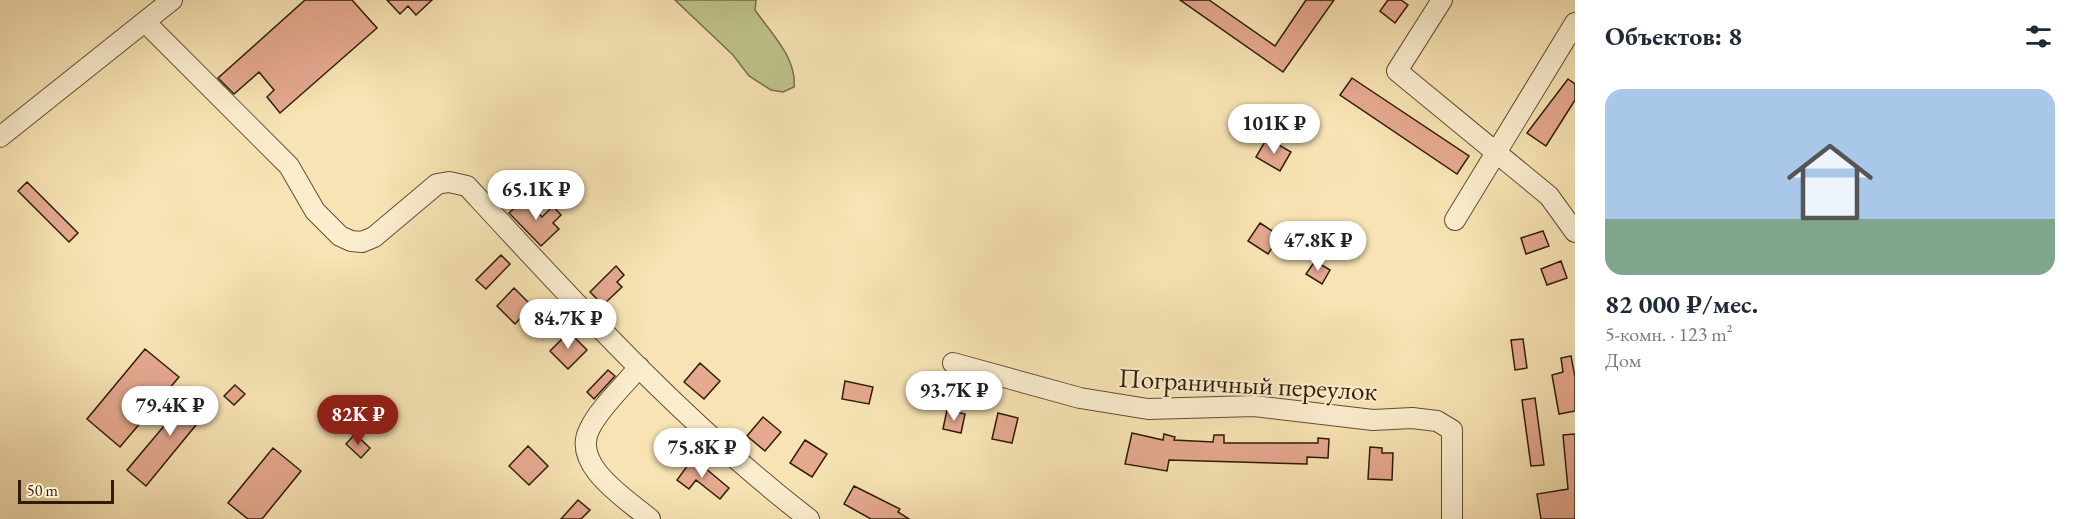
<!DOCTYPE html>
<html lang="ru">
<meta charset="utf-8">
<style>
body{margin:0;font-family:"EB Garamond",serif;background:#f6f6f7;color:#1f2937;height:100vh;display:flex;flex-direction:column;font-size:22px;white-space:nowrap}
*{box-sizing:border-box;margin:0}
p{font-size:20px;color:#747a83}
.icon{flex:none;width:33px;height:33px;fill:none;stroke:currentColor;stroke-width:2;stroke-linecap:round;stroke-linejoin:round}
.map{position:relative;flex:1;overflow:hidden}
.drawer{display:flex;flex-direction:column;background:#fff;width:510px}
.drawer>*{flex:none}
.scale{position:absolute;left:18px;bottom:15px;width:96px;box-sizing:border-box;padding-left:6px;border:3px solid #301c09;border-top:0;font-size:16px;line-height:21px;white-space:nowrap;color:#301c09;-webkit-text-stroke:4px #faedce;paint-order:stroke}
.price{position:absolute;translate:-50% -51px;padding:0 14px;border-radius:21px;background:#fff;color:#222;font-size:20px;line-height:39px;filter:drop-shadow(0 2px 3px #0008)}
.price::after{content:'';position:absolute;left:50%;top:36px;width:18px;height:14px;margin-left:-9px;background:inherit;clip-path:polygon(0 0,100% 0,50% 100%)}
.price.current{background:#8f2418;color:#fff}
ul{padding:0;list-style:none}
li{display:grid;align-content:center;gap:12px;height:318px;padding:0 30px}
li+li{border-top:2px solid #e0e1e3}
li span{display:grid;place-items:center;height:186px;border-radius:18px;color:#555}
li>.icon{margin-inline-start:auto}
span .icon{width:108px;height:108px;fill:#fffc;stroke-width:1}
li b{font-size:26px}
h2{display:flex;justify-content:space-between;align-items:center;height:72px;padding:0 30px;font-size:26px}
main{display:flex;flex:1;min-height:0}
.map>svg:first-child{display:block}
.green{fill:#bfc38b;stroke:#78704a;stroke-width:1.5}
.building{fill:#e5a990;stroke:#301c09;stroke-width:1.5}
.lines{fill:none;stroke-linecap:round;stroke-linejoin:round}
.minor-casing{stroke:#624e34;stroke-width:22}
.minor{stroke:#faedce;stroke-width:20}
.labels{text-anchor:middle;dominant-baseline:central;stroke-width:4.5;stroke-linejoin:round;paint-order:stroke}
.street-label{font-size:27px;fill:#301c09;stroke:#faedce}
</style>
<main>
<div class="map">
<svg width="1575" height="519" viewBox="0 0 1575 519">
<rect width="100%" height="100%" fill="#f7e3b3"/>
<filter id="stains"><feTurbulence type="fractalNoise" baseFrequency=".00333" numOctaves="4"/><feColorMatrix values="0 0 0 0 .2 0 0 0 0 .09 0 0 0 0 .02 0 0 0 .5 -.17"/></filter>
<radialGradient id="worn" r=".72"><stop offset=".6" stop-color="#630" stop-opacity="0"/><stop offset="1" stop-color="#630" stop-opacity=".3"/></radialGradient>
<path class="green" d="M675 0H756L755 10C771 33 797 58 794 87L783 92 771 90 749 76 733 55Z"/>
<path class="building" d="M305 0H352L377 28 280 113 267 97 274 90 259 72 234 94 218 78Z
M387 0H432L416 15 408 6 400 14Z
M1180 0H1209L1275 46 1306 0H1334L1283 72Z
M1388 0H1401L1408 5 1395 23 1380 11Z
M1352 78 1469 156 1457 174 1340 95Z
M1568 79 1575 84V100L1546 146 1527 133Z
M1267 138 1291 152 1280 171 1256 157Z
M27 182 78 233 69 242 18 191Z
M525 198 542 217 553 206 561 215 553 223 559 229 541 246 509 213Z
M1260 223 1280 236 1268 254 1248 241Z
M1543 231 1549 246 1526 254 1521 238Z
M501 255 510 264 486 289 476 280Z
M1315 261 1330 270 1322 284 1306 274Z
M1561 261 1567 278 1547 285 1541 269Z
M616 266 624 275 617 282 622 287 603 305 590 292Z
M514 288 532 306 515 324 497 306Z
M569 332 587 350 568 369 550 351Z
M1523 339 1527 368 1515 370 1511 340Z
M145 349 179 377 120 447 87 419Z
M1571 356 1575 377V411L1559 414 1552 375 1563 372 1561 358Z
M700 363 720 381 704 399 684 382Z
M608 370 615 376 594 399 587 392Z
M845 381 873 387 869 404 842 399Z
M235 385 245 394 234 405 224 396Z
M196 388 214 403 146 486 127 470Z
M1535 398 1544 465 1531 466 1522 400Z
M947 410 965 414 961 433 943 429Z
M998 413 1018 418 1012 443 992 439Z
M763 417 781 432 765 451 747 436Z
M1132 433 1163 440 1164 434 1175 437 1174 440 1213 442 1214 435H1224V443H1318V438L1329 439 1328 458 1307 457V464L1169 460 1167 471 1125 464Z
M355 434 370 448 361 458 346 444Z
M1575 434V519H1541L1537 494 1568 489 1563 435Z
M805 440 827 454 812 477 790 463Z
M528 446 548 466 529 485 509 466Z
M1370 447 1382 448V453H1393L1392 480 1368 479Z
M273 448 301 471 262 519H248L228 503Z
M693 458 729 488 720 499 696 480 689 489 677 480Z
M854 486 900 509 898 512 909 519H871L844 504Z
M578 500 590 510 581 519H561Z"/>
<g class="lines">
<defs>
<path id="minor" d="M1442 0 1397 71 1549 196 1575 232
M145 22 289 166 315 211 340 236 351 241 362 242 374 237 437 184 449 182 467 186C575 303 683 422 809 519
M0 137 172 0
M1455 220 1575 23
M953 363 1080 398 1148 409 1254 406 1373 420 1412 418 1437 421 1452 430V519
M639 367C624 386 601 406 590 428 570 464 625 498 650 519"/>
</defs>
<use href="#minor" class="minor-casing"/>
<use href="#minor" class="minor"/>
</g>
<g class="labels">
<g class="street-label">
<text transform="translate(1248 384) rotate(3)">Пограничный переулок</text>
</g>
</g>
<rect width="100%" height="100%" filter="url(#stains)"/>
<rect width="100%" height="100%" fill="url(#worn)"/>
</svg>
<div class="scale">50 m</div>
<b class="price" style="left:1274px;top:155px">101K ₽</b>
<b class="price" style="left:536px;top:221px">65.1K ₽</b>
<b class="price" style="left:1318px;top:272px">47.8K ₽</b>
<b class="price" style="left:568px;top:350px">84.7K ₽</b>
<b class="price" style="left:954px;top:422px">93.7K ₽</b>
<b class="price" style="left:170px;top:437px">79.4K ₽</b>
<b class="price current" style="left:358px;top:446px">82K ₽</b>
<b class="price" style="left:702px;top:479px">75.8K ₽</b>
</div>
<section class="drawer">
<h2>Объектов: 8<svg class="icon" aria-label="filters" viewBox="0 0 24 24"><path d="M4 7h16M4 17h16"/><circle cx="9" cy="7" r="2"/><circle cx="15" cy="17" r="2"/></svg></h2>
<ul>
<li><span style="background:linear-gradient(#a9c7e8 70%,#7fa58c 0)"><svg class="icon" aria-label="home" viewBox="0 0 24 24"><path d="M3 11l9-7 9 7M6 9v11h12V9"/></svg></span><div><b>82 000 ₽/мес.</b><p>5-комн. · 123 m²</p><p>Дом</p></div></li>
</ul>
</section>
</main>
